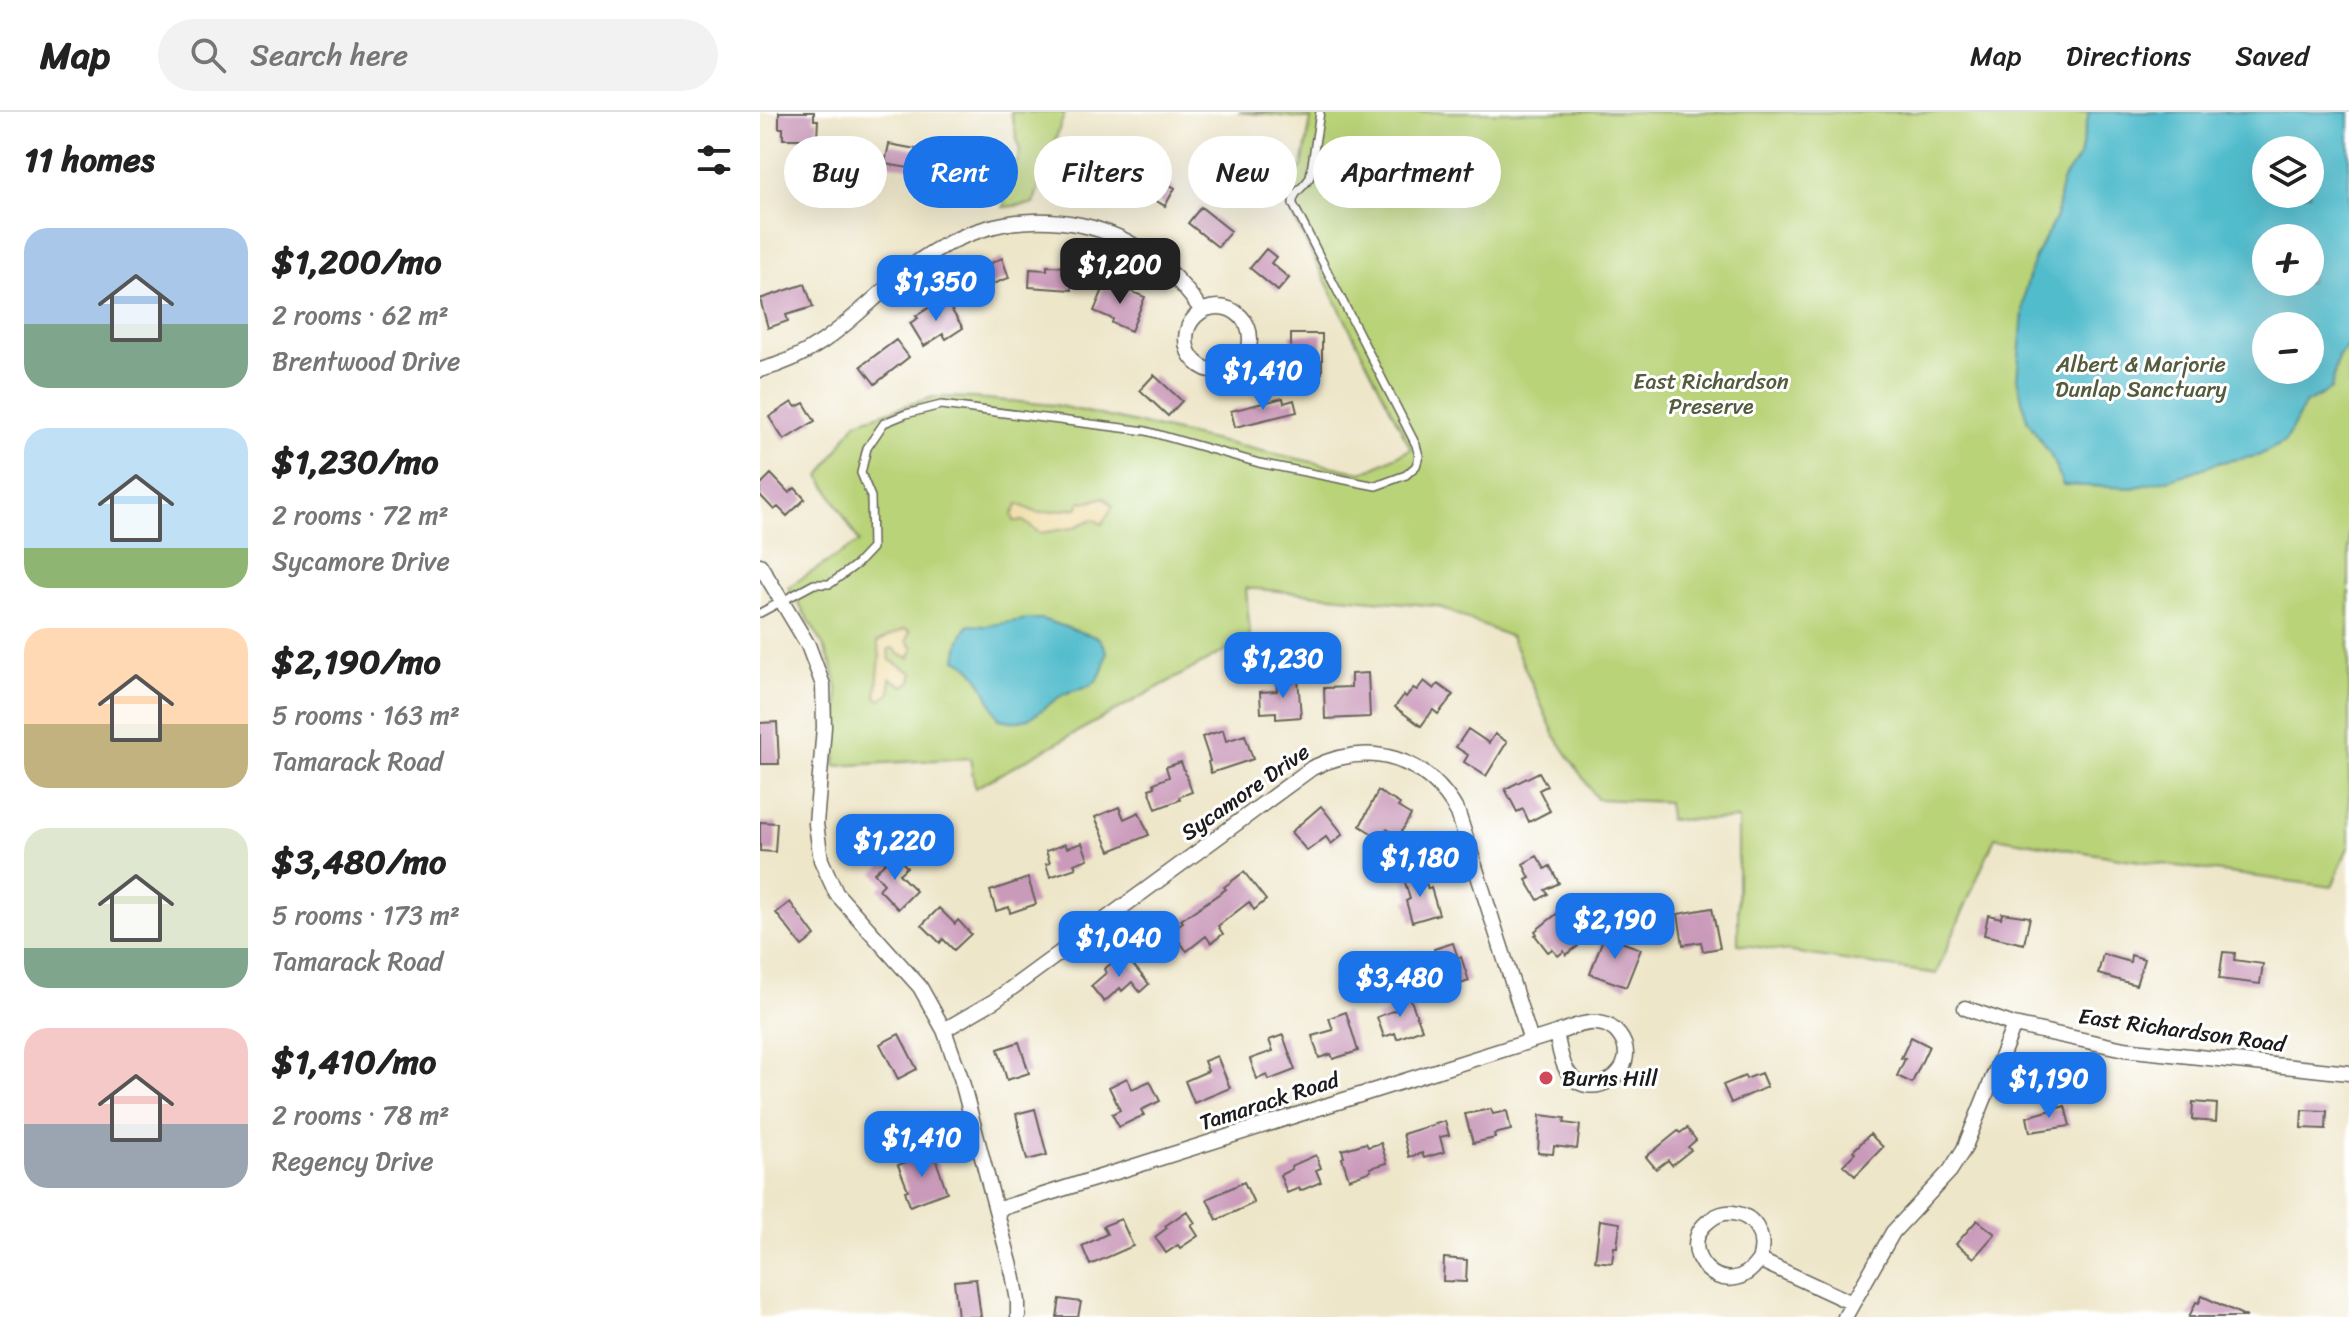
<!DOCTYPE html>
<meta charset="utf-8">
<style>
body{margin:0;font-family:Sriracha,sans-serif;background:#f2f2f2;color:#222;height:100vh;display:flex;flex-direction:column;font-size:30px;white-space:nowrap}
*{box-sizing:border-box;margin:0}
p{font-size:26px;color:#767676}
.icon{flex:none;width:44px;height:44px;fill:none;stroke:currentColor;stroke-width:2;stroke-linecap:round;stroke-linejoin:round}
.map{position:relative;flex:1;overflow:hidden}
.sheet{display:flex;flex-direction:column;background:#fff;width:760px}
.sheet>*{flex:none}
.hud{position:absolute;left:24px;top:24px;width:760px;height:72px;display:flex;gap:16px}
.controls{position:absolute;left:1492px;top:24px;display:grid;gap:16px}
.controls a{display:grid;place-items:center;width:72px;height:72px;border-radius:50%;background:#fff;box-shadow:0 8px 32px #0002;font-size:40px}
.price{position:absolute;translate:-50% -68px;padding:0 18px;border-radius:16px;background:#1a73e8;color:#fff;font-size:26px;line-height:52px;filter:drop-shadow(0 2px 4px #0008)}
.price::after{content:'';position:absolute;left:50%;top:48px;width:24px;height:18px;margin-left:-12px;background:inherit;clip-path:polygon(0 0,100% 0,50% 100%)}
.price.active{background:#222;color:#fff}
ul{padding:0;list-style:none}
li{display:flex;align-items:center;gap:24px;height:200px;padding:0 24px}
li span{display:grid;place-items:center;flex:none;width:224px;height:160px;border-radius:24px;color:#555}
li>.icon{margin-inline-start:auto}
span .icon{width:96px;height:96px;fill:#fffc;stroke-width:1}
li b{font-size:34px}
h2{display:flex;justify-content:space-between;align-items:center;height:96px;padding:0 24px;font-size:34px}
.chip{padding:0 28px;border-radius:36px;background:#fff;box-shadow:0 8px 32px #0002;font-size:28px;line-height:72px}
.chip.active{background:#1a73e8;color:#fff}
header{display:flex;align-items:center;gap:48px;box-sizing:border-box;height:112px;padding:0 40px;background:#fff;border-bottom:2px solid #e0e0e0}
header strong{font-size:38px}
nav{display:flex;gap:44px;margin-inline-start:auto;font-size:28px}
.search{width:560px;height:72px;background:#f2f2f2;display:flex;align-items:center;gap:20px;box-sizing:border-box;padding:0 28px;border-radius:44px;color:#767676;font-size:30px}
main{display:flex;flex:1;min-height:0}
.map>svg:first-child{display:block}
.green{fill:#b9d378;stroke:#6a784a;stroke-width:2;fill-rule:evenodd}
.sand{fill:#eeda9e;stroke:#857b5d;stroke-width:2}
.water{fill:#51bccc;stroke:#366c74;stroke-width:2;fill-rule:evenodd}
.building{fill:#ca9aba}
.lines{fill:none;stroke-linecap:round;stroke-linejoin:round}
.lane-casing{stroke:#666359;stroke-width:10}
.street-casing{stroke:#666359;stroke-width:17}
.lane{stroke:#fff;stroke-width:7}
.street{stroke:#fff;stroke-width:14}
.poi-dot{fill:#d1495b;stroke:#fff;stroke-width:3}
.labels{text-anchor:middle;dominant-baseline:central;stroke-width:6;stroke-linejoin:round;paint-order:stroke}
.park-label{font-size:22px;fill:#535c3c;stroke:#fff}
.street-label{font-size:22px;fill:#1c1c1c;stroke:#fff}
.poi-label{font-size:22px;fill:#1c1c1c;stroke:#fff;text-anchor:start}
</style>
<header>
<strong>Map</strong>
<div class="search"><svg class="icon" aria-label="search" viewBox="0 0 24 24"><circle cx="10" cy="10" r="6"/><path d="M15 15l6 6"/></svg>Search here</div>
<nav><a>Map</a><a>Directions</a><a>Saved</a></nav>
</header>
<main>
<section class="sheet">
<h2>11 homes<svg class="icon" aria-label="filters" viewBox="0 0 24 24"><path d="M4 7h16M4 17h16"/><circle cx="9" cy="7" r="2"/><circle cx="15" cy="17" r="2"/></svg></h2>
<ul>
<li><span style="background:linear-gradient(#a9c7e8 60%,#7fa58c 0)"><svg class="icon" aria-label="home" viewBox="0 0 24 24"><path d="M3 11l9-7 9 7M6 9v11h12V9"/></svg></span><div><b>$1,200/mo</b><p>2 rooms · 62 m²</p><p>Brentwood Drive</p></div></li>
<li><span style="background:linear-gradient(#bfe0f5 75%,#8fb573 0)"><svg class="icon" aria-label="home" viewBox="0 0 24 24"><path d="M3 11l9-7 9 7M6 9v11h12V9"/></svg></span><div><b>$1,230/mo</b><p>2 rooms · 72 m²</p><p>Sycamore Drive</p></div></li>
<li><span style="background:linear-gradient(#ffd9b3 60%,#c2b280 0)"><svg class="icon" aria-label="home" viewBox="0 0 24 24"><path d="M3 11l9-7 9 7M6 9v11h12V9"/></svg></span><div><b>$2,190/mo</b><p>5 rooms · 163 m²</p><p>Tamarack Road</p></div></li>
<li><span style="background:linear-gradient(#dfe7d0 75%,#7fa58c 0)"><svg class="icon" aria-label="home" viewBox="0 0 24 24"><path d="M3 11l9-7 9 7M6 9v11h12V9"/></svg></span><div><b>$3,480/mo</b><p>5 rooms · 173 m²</p><p>Tamarack Road</p></div></li>
<li><span style="background:linear-gradient(#f6c9c9 60%,#9aa5b1 0)"><svg class="icon" aria-label="home" viewBox="0 0 24 24"><path d="M3 11l9-7 9 7M6 9v11h12V9"/></svg></span><div><b>$1,410/mo</b><p>2 rooms · 78 m²</p><p>Regency Drive</p></div></li>
</ul>
</section>
<div class="map">
<svg width="1589" height="1205" viewBox="0 0 1589 1205">
<rect width="100%" height="100%" fill="#fff"/>
<filter id="ink" filterUnits="userSpaceOnUse"><feTurbulence type="fractalNoise" baseFrequency=".0125" numOctaves="2"/><feDisplacementMap in="SourceGraphic" scale="16" xChannelSelector="R" yChannelSelector="G"/><feConvolveMatrix kernelMatrix="1 2 1 2 8 2 1 2 1" color-interpolation-filters="sRGB"/></filter>
<filter id="wash" filterUnits="userSpaceOnUse"><feTurbulence type="fractalNoise" baseFrequency=".006" numOctaves="4" result="noise"/><feDisplacementMap in="SourceGraphic" scale="32" xChannelSelector="R" yChannelSelector="G"/><feGaussianBlur stdDeviation="1.8" result="paint"/><feColorMatrix in="noise" values="0 0 0 0 0 0 0 0 0 0 0 0 0 0 0 0 0 1.4 0 .05"/><feComposite in="paint" operator="in"/></filter>
<g filter="url(#wash)">
<rect width="100%" height="100%" fill="#eee6c9"/>
<path class="green" d="M251 0H305L273 92 243 95 260 40Z
M478 0H1589V733L1572 775 1365 747 1235 725 1176 862 978 832V707L909 708 908 690 837 687 795 624 751 525 677 494 486 476 490 525 215 676 210 646 75 654C77 627 81 598 76 571 70 536 46 505 28 475L99 430 60 364 96 310 173 285 213 286 295 293 602 361 651 337 521 81 542 55 551 7ZM1506 38H1550V82H1506ZM1506 126H1550V170H1506ZM1506 214H1550V258H1506Z"/>
<path class="sand" d="M343 385 353 394 342 412 333 407 312 416 280 421 263 409H254L252 403 258 392 277 401 317 396 321 389 330 390Z
M144 517 150 519 147 529 153 536 150 546 138 542 135 537 130 536 128 539 130 548 153 561 151 569 144 574 130 566V582L121 588 116 585 120 543 117 530Z"/>
<path class="water" d="M1329 0H1589V232L1578 245 1571 277 1545 292 1525 330 1498 344 1461 350 1411 367 1372 376 1303 373 1291 344 1267 308 1257 267 1265 178 1275 145 1296 105 1302 69 1320 43ZM1550 38V82H1506V38ZM1550 126V170H1506V126ZM1550 214V258H1506V214Z
M268 507H282L339 526 347 539C345 550 342 567 331 573 322 578 310 578 301 584 276 600 271 615 239 607 227 586 221 557 196 547 198 534 200 523 209 513L225 514Z"/>
<g id="blocks">
<path class="building" d="M19 0H54V8H58L57 27H23V16H19Z
M129 32 231 51 227 70 167 57V59L125 52Z
M302 38 336 52 330 69 296 57Z
M53 40 104 42 102 83 85 82V77L59 76 60 73H51Z
M378 55 415 76 405 94 368 72Z
M441 95 471 119 458 135 428 111Z
M506 137 516 145 511 151 529 166 518 179 490 156Z
M242 146 249 166 211 180 205 163Z
M287 154 313 155 312 178 269 175 270 157 287 158Z
M45 172 53 195 26 203 28 209 8 216 0 187Z
M352 172 385 185 371 219 352 211 353 207 334 199 344 175 350 178Z
M184 186 203 216 186 227 183 222 164 234 150 211 158 206 156 204Z
M531 222H562V261H531Z
M136 228 149 245 115 272 101 254Z
M394 263 422 289 408 304 380 278Z
M523 286 524 291 534 288 537 300 475 315 471 299Z
M32 290 36 295 44 291 55 309 24 328 9 305Z
M11 362 29 381 35 376 45 387 27 404 18 395 14 398 0 383V373Z
M608 561 610 605 565 607 564 576 591 575V562Z
M538 566 541 605 516 607V600L501 601 500 580 517 579 516 567Z
M664 569 674 577 678 572 693 583 678 602 673 598 661 614 635 595 644 583 646 585 653 576 657 578Z
M17 610 19 652H0V611Z
M708 617 729 631 735 622 747 630 726 664 704 650 708 643 696 635Z
M463 618 466 629 485 623 493 647 451 661 448 650 450 649 442 625Z
M421 650 432 680 419 685 420 688 396 697 389 677 395 675 394 671 409 665 406 655Z
M779 660 787 674 779 678 790 699 769 710 763 697 757 700 745 677Z
M618 679 640 692 638 695 651 703 639 724 627 717 621 727 600 714Z
M561 694 583 722 571 732 566 725 547 739 531 720Z
M359 695 364 707 379 700 389 723 350 739 335 705Z
M0 710 17 711 15 740 0 739Z
M322 731 328 747 314 752 316 756 290 765 286 752 290 751 286 739 305 732 307 736Z
M134 742 147 755 139 762 156 779 138 797 119 777 124 772 114 761Z
M777 744 785 757 790 754 799 771 785 778 788 782 778 788 766 768 770 766 763 752Z
M484 760 506 788 494 798 489 790 458 814 463 822 451 831 446 824 427 839 411 819 423 810 421 808 466 777 464 775Z
M663 762 668 777 671 776 679 802 652 810 646 789 650 787 644 767Z
M268 766 276 792 250 801 249 795 236 799 230 779Z
M30 790 55 824 42 834 16 801Z
M179 796 195 812 198 808 211 822 194 838 183 827 180 831 162 813Z
M952 796 960 836 943 839 941 830 923 833 918 802Z
M803 797 812 809 803 815 818 834 806 843 804 839 798 844 792 837 788 840 775 823 777 822 775 819Z
M1242 801 1270 805 1264 832 1224 823 1228 803 1241 806Z
M844 824 881 837 866 875 830 862Z
M693 831 698 846 701 845 709 869 682 878 674 854 679 852 674 837Z
M1463 840 1475 841 1474 848 1503 852 1500 872 1459 867Z
M364 842 389 872 380 880 372 870 362 879 360 876 344 890 331 874 346 861 344 857Z
M1343 842 1370 850 1371 843 1384 847 1376 873 1338 862Z
M648 881 662 917 637 927 635 921 624 925 617 905 638 897 634 887Z
M586 900 598 939 573 947 571 942 559 946 552 924 573 918 569 906Z
M139 922 157 957 138 967 120 932Z
M523 923 535 958 509 968 507 963 497 967 490 947 513 939 509 928Z
M1151 925 1169 934 1152 971 1137 964 1145 947 1141 946Z
M259 930 269 961 247 968 238 937Z
M457 944 470 976 434 991 425 969 448 959 444 949Z
M1001 961 1007 975 971 991 963 973 985 964 986 967Z
M367 966 372 977 390 969 400 989 381 998 384 1003 359 1015 352 1002 360 998 349 975Z
M1433 990 1457 992 1456 1010 1432 1008Z
M1305 994 1310 1014 1270 1020 1267 1005Z
M275 997 287 1043 267 1048 256 1002Z
M731 997 733 1002 747 999 751 1018 734 1022 735 1026 713 1031 705 1002Z
M1542 998 1567 999 1566 1017 1541 1016Z
M780 1003 805 1006 804 1011 820 1013 817 1037 794 1034 793 1042 778 1041Z
M685 1009 689 1023 680 1025 684 1040 664 1046 662 1041 649 1045 643 1022Z
M927 1016 936 1028 928 1035 931 1038 912 1053 908 1048 896 1057 886 1045 918 1019 920 1021Z
M1110 1022 1123 1035 1095 1064 1083 1053 1095 1041 1093 1039Z
M606 1031 608 1035 621 1031 627 1051 610 1056 611 1059 589 1067 582 1046 584 1045 582 1038Z
M173 1040 187 1080 150 1094 145 1079 148 1078 138 1053Z
M556 1043 561 1056 556 1058 561 1070 540 1079 539 1076 527 1081 520 1063 532 1057 531 1054Z
M484 1070 494 1091 457 1108 447 1087Z
M427 1099 435 1111 431 1113 438 1124 420 1136 418 1133 406 1141 395 1125 407 1116 405 1114Z
M361 1107 373 1134 330 1153 322 1134 347 1122 343 1114Z
M840 1108 860 1111 857 1135H854L852 1151 835 1149Z
M1217 1108 1235 1122 1214 1146 1196 1132Z
M684 1146 707 1148 706 1170 683 1169Z
M216 1167 221 1205H198L194 1169Z
M1442 1184 1487 1205H1429L1436 1190 1439 1191Z
M300 1187 321 1190 318 1205H297Z"/>
</g>
</g>
<g filter="url(#ink)">
<use href="#blocks" fill-opacity="0" stroke="#666359" stroke-width="2"/>
<g class="lines">
<defs>
<path id="lane" d="M0 501 54 472H70L97 452 112 436 111 385 101 361 107 336 124 311 146 302 181 293 386 319 499 351 616 374 646 363 656 354 659 344 656 333 533 92C532 80 545 75 550 65L560 0"/>
<path id="street" d="M426 227a32 32 0 1 1 64 0a32 32 0 1 1-64 0Z
M0 258C61 243 94 203 140 164 191 120 254 99 321 113 374 124 412 155 442 199
M0 453 48 533 63 573 64 615 56 712 61 748 76 781 160 875 184 918 201 966 253 1162 258 1189V1205
M1205 896 1254 913 1364 937 1589 961
M184 918 234 889 552 656C610 628 667 645 698 701L771 929
M236 1098 796 921C809 917 824 909 838 911 846 912 854 916 859 923 886 958 827 996 806 957 800 946 799 933 796 921
M999 1148C966 1197 910 1137 950 1108 956 1103 965 1100 973 1101 998 1104 1006 1128 999 1148L1092 1191
M1085 1205 1133 1120 1190 1059 1204 1037 1254 913"/>
</defs>
<use href="#lane" class="lane-casing"/>
<use href="#street" class="street-casing"/>
<use href="#lane" class="lane"/>
<use href="#street" class="street"/>
</g>
</g>
<circle class="poi-dot" cx="786" cy="966" r="8"/>
<g class="labels">
<g class="park-label">
<text x="1381" y="252">Albert &amp; Marjorie<tspan x="1381" dy="25">Dunlap Sanctuary</tspan></text>
<text x="951" y="269">East Richardson<tspan x="951" dy="25">Preserve</tspan></text>
</g>
<g class="street-label">
<text transform="translate(485 680) rotate(-35)">Sycamore Drive</text>
<text transform="translate(1422 918) rotate(8)">East Richardson Road</text>
<text transform="translate(509 989) rotate(-18)">Tamarack Road</text>
</g>
<g class="poi-label">
<text x="802" y="966">Burns Hill</text>
</g>
</g>
</svg>
<div class="controls">
<a><svg class="icon" aria-label="layers" viewBox="0 0 24 24"><path d="M12 4l9 5-9 5-9-5zM3 14l9 5 9-5"/></svg></a>
<a>+</a>
<a>−</a>
</div>
<b class="price active" style="left:360px;top:194px">$1,200</b>
<b class="price" style="left:176px;top:211px">$1,350</b>
<b class="price" style="left:503px;top:300px">$1,410</b>
<b class="price" style="left:523px;top:588px">$1,230</b>
<b class="price" style="left:135px;top:770px">$1,220</b>
<b class="price" style="left:660px;top:787px">$1,180</b>
<b class="price" style="left:855px;top:849px">$2,190</b>
<b class="price" style="left:359px;top:867px">$1,040</b>
<b class="price" style="left:640px;top:907px">$3,480</b>
<b class="price" style="left:1289px;top:1008px">$1,190</b>
<b class="price" style="left:162px;top:1067px">$1,410</b>
<div class="hud">
<a class="chip">Buy</a>
<a class="chip active">Rent</a>
<a class="chip">Filters</a>
<a class="chip">New</a>
<a class="chip">Apartment</a>
</div>
</div>
</main>
